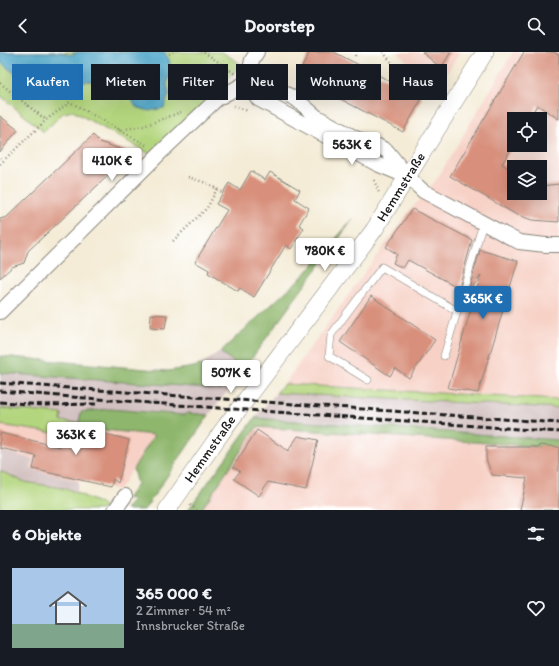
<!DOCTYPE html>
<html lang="de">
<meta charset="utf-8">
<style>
body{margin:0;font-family:Itim,sans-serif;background:#242831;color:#f1f3f6;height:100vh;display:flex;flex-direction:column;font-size:15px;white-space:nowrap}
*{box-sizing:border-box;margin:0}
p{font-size:13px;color:#9ea1a6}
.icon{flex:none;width:22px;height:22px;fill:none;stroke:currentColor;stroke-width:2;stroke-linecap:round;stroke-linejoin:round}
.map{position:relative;height:458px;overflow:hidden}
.sheet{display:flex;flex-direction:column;background:#171b24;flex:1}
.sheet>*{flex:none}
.guide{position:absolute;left:12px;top:12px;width:535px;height:36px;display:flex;gap:8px}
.fabs{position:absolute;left:507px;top:60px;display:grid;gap:8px}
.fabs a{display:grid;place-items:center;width:40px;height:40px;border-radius:0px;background:#171b24;box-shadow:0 4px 16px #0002;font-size:20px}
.price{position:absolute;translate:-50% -34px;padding:0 9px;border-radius:4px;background:#fff;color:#222;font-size:13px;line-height:26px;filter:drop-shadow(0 1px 2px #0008)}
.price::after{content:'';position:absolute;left:50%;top:24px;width:12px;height:9px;margin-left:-6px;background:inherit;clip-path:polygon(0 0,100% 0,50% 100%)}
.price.active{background:#1f6fb2;color:#fff}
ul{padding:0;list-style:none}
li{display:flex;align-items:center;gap:12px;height:100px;padding:0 12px}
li+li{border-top:1px solid #363941}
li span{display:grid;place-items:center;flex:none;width:112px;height:80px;border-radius:0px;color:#555}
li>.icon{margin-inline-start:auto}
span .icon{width:48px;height:48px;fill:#fffc;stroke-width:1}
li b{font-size:17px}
h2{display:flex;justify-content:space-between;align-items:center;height:48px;padding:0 12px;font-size:17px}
.chip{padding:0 14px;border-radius:0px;background:#171b24;box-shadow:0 4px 16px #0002;font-size:14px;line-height:36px}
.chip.active{background:#1f6fb2;color:#fff}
header{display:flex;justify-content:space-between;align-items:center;height:52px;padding:0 12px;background:#171b24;font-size:18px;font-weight:700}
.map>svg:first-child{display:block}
.built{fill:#f7d1c6;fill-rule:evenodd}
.industrial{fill:#d2bfbf}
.green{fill:#b3d57d;stroke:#68784c}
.forest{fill:#8eb66c;stroke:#556944}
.water{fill:#4ba6c9;stroke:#346172}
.building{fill:#d8907c}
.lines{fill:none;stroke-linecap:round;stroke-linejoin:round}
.service-casing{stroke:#88847a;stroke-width:8}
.minor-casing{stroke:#88847a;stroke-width:16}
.tertiary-casing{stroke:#88847a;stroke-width:18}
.path{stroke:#88847a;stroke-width:2.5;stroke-dasharray:1 3;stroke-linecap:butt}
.service{stroke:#fff;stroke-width:7}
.minor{stroke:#fff;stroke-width:14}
.tertiary{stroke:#fff;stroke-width:17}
.rail{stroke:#1c1c1c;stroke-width:3;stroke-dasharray:6 3;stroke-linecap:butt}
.labels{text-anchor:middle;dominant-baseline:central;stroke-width:3;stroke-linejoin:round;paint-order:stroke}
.street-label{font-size:14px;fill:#1c1c1c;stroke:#fff}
</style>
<header><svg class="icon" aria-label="back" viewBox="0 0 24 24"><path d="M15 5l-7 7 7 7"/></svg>Doorstep<svg class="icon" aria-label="search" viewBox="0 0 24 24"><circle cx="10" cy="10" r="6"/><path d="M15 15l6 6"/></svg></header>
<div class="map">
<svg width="559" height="458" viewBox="0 0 559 458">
<rect width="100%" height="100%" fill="#fff"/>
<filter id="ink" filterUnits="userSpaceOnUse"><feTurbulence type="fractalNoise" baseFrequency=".025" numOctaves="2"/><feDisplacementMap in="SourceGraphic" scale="8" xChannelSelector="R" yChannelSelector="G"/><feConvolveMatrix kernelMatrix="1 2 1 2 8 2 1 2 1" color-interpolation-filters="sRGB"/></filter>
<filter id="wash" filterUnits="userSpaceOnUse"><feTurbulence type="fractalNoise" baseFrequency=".012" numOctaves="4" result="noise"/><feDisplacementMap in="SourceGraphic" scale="16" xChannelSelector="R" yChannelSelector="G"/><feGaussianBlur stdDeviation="0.9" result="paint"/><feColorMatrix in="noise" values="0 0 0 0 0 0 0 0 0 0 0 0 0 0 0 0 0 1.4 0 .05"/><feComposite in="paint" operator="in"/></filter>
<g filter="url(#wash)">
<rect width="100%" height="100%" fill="#f4ecd7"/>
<path class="built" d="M397 0H460L436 38Z
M513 0H559V348L284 332 407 162 437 127ZM514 67H540V93H514ZM514 115H540V141H514Z
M0 373 61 382 84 376 154 383 119 438 31 417 33 407 0 399Z
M257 375 559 396V458H201Z"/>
<path class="industrial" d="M220 300 235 311 224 326 233 332 209 363 81 360 79 371 61 369V362L0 356V321L221 337 209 317 200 313Z
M276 341 559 356V388L255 366Z
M0 399 33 407 31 417 79 429 76 441 68 437 0 426Z"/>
<path class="green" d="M0 0H222L241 12 205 53 152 103 73 59 63 61 44 80 0 43Z
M284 332 559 348V356L276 341Z
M0 356 62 362 61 369 79 371 84 376 61 382 0 373Z
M0 419 25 430 68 437 105 454 102 458H0Z"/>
<path class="forest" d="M353 167 233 332 224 326 235 311 220 300 305 222Z
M0 304 168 319 194 315 200 313C211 318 219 324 221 337L0 321Z
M110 357 184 363 188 361 209 363 144 458H126L133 448 127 447 137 433 133 417 154 383 84 376 79 371 81 360Z
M255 366 559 388V396L257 375 201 458H188Z"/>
<path class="water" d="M0 0H60L70 3 79 0H164L169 7 171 20 167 32 169 42 164 56 149 59 136 55 128 41 108 31 88 29 51 38 35 37 0 10Z"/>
<g id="blocks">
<path class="building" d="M310 0H334L422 46 403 80 297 24Z
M422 0H451L441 16Z
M524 0H554L559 3V67L537 53 529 67H514V92L502 112 514 120V141H540V134L559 132V170L532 168 515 162 450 124Z
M0 64 18 78 0 100Z
M93 83 100 90 132 101 28 199 24 211 12 215 0 226V167L7 165Z
M251 119 265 128 270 120 300 138 295 147 309 156 299 173 304 176 291 197 286 193 254 245 240 236 238 239 208 221 209 218 195 210 227 158 216 152 229 131 240 138Z
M412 157 472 188 459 236 408 208 403 216 393 211 397 202 386 195Z
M480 198 518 209 478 341 448 336 481 223 468 241Z
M371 244 435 288 409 326 395 316 390 324 340 290Z
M151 262 167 263 165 277 150 276Z
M83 376 129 388 118 431 113 427 111 435 33 417 36 404 0 396V381L60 395 62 389 75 392Z
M257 378 288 399 298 384 318 388 306 438 268 430 259 444 234 427 240 419 233 415Z
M539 393 559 395V458H520L527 426 492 423 486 407V395H540Z"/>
</g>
</g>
<g filter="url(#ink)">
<use href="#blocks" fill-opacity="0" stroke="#88847a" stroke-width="1"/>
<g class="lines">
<defs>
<path id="service" d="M444 304 483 171
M368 328 329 304 331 283 347 261 382 215 457 259"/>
<path id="minor" d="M257 0 252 8 247 30 258 47 377 112 406 124
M247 30 268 33 296 47 317 65 363 90 378 94 387 99 408 125 423 139 519 190 546 193H559
M0 260 160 101 217 47 247 30
M115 458 125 444"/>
<path id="tertiary" d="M167 458 226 374 374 178 485 0"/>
</defs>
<use href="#service" class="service-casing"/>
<use href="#minor" class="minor-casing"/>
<use href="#tertiary" class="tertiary-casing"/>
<path class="path" d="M204 0 235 22
M383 0 393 12 395 23 413 31
M169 2 173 0
M355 4 356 0
M174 14 187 12
M172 28 185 33
M395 29V23
M0 31 46 68
M213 31 229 17
M234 54 248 59
M119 78 144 74 181 60
M0 106 3 108
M0 112 46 68 70 50 148 94
M188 125 209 132 223 141
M374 128 379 141
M298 186 333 207
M173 189 207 156 217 137
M190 453 197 458"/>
<use href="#service" class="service"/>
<use href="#minor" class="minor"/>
<use href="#tertiary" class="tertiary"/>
<path class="rail" d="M0 331 559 371
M0 339C186 355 373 366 559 380
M0 350 44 353 96 352"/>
</g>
</g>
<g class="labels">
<g class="street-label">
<text transform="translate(401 135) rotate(-58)">Hemmstraße</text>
<text transform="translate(210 397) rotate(-55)">Hemmstraße</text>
</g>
</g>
</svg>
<div class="fabs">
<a><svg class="icon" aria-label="locate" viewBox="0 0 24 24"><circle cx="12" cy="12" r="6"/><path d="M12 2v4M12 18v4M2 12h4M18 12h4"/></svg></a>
<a><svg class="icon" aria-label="layers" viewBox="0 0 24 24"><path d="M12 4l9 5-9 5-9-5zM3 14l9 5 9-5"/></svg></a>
</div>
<b class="price" style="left:352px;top:114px">563K €</b>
<b class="price" style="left:112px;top:130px">410K €</b>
<b class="price" style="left:325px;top:220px">780K €</b>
<b class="price active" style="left:483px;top:268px">365K €</b>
<b class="price" style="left:231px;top:342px">507K €</b>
<b class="price" style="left:76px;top:404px">363K €</b>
<div class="guide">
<a class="chip active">Kaufen</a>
<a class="chip">Mieten</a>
<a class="chip">Filter</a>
<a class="chip">Neu</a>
<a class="chip">Wohnung</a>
<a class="chip">Haus</a>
</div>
</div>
<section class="sheet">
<h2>6 Objekte<svg class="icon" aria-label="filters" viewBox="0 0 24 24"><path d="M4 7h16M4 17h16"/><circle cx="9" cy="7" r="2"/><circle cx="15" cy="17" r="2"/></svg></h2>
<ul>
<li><span style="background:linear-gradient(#a9c7e8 70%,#7fa58c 0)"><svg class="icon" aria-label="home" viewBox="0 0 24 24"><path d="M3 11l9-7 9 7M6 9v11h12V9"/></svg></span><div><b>365 000 €</b><p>2 Zimmer · 54 m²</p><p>Innsbrucker Straße</p></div><svg class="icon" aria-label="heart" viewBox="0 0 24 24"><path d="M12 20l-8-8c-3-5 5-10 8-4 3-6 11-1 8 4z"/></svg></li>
</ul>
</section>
